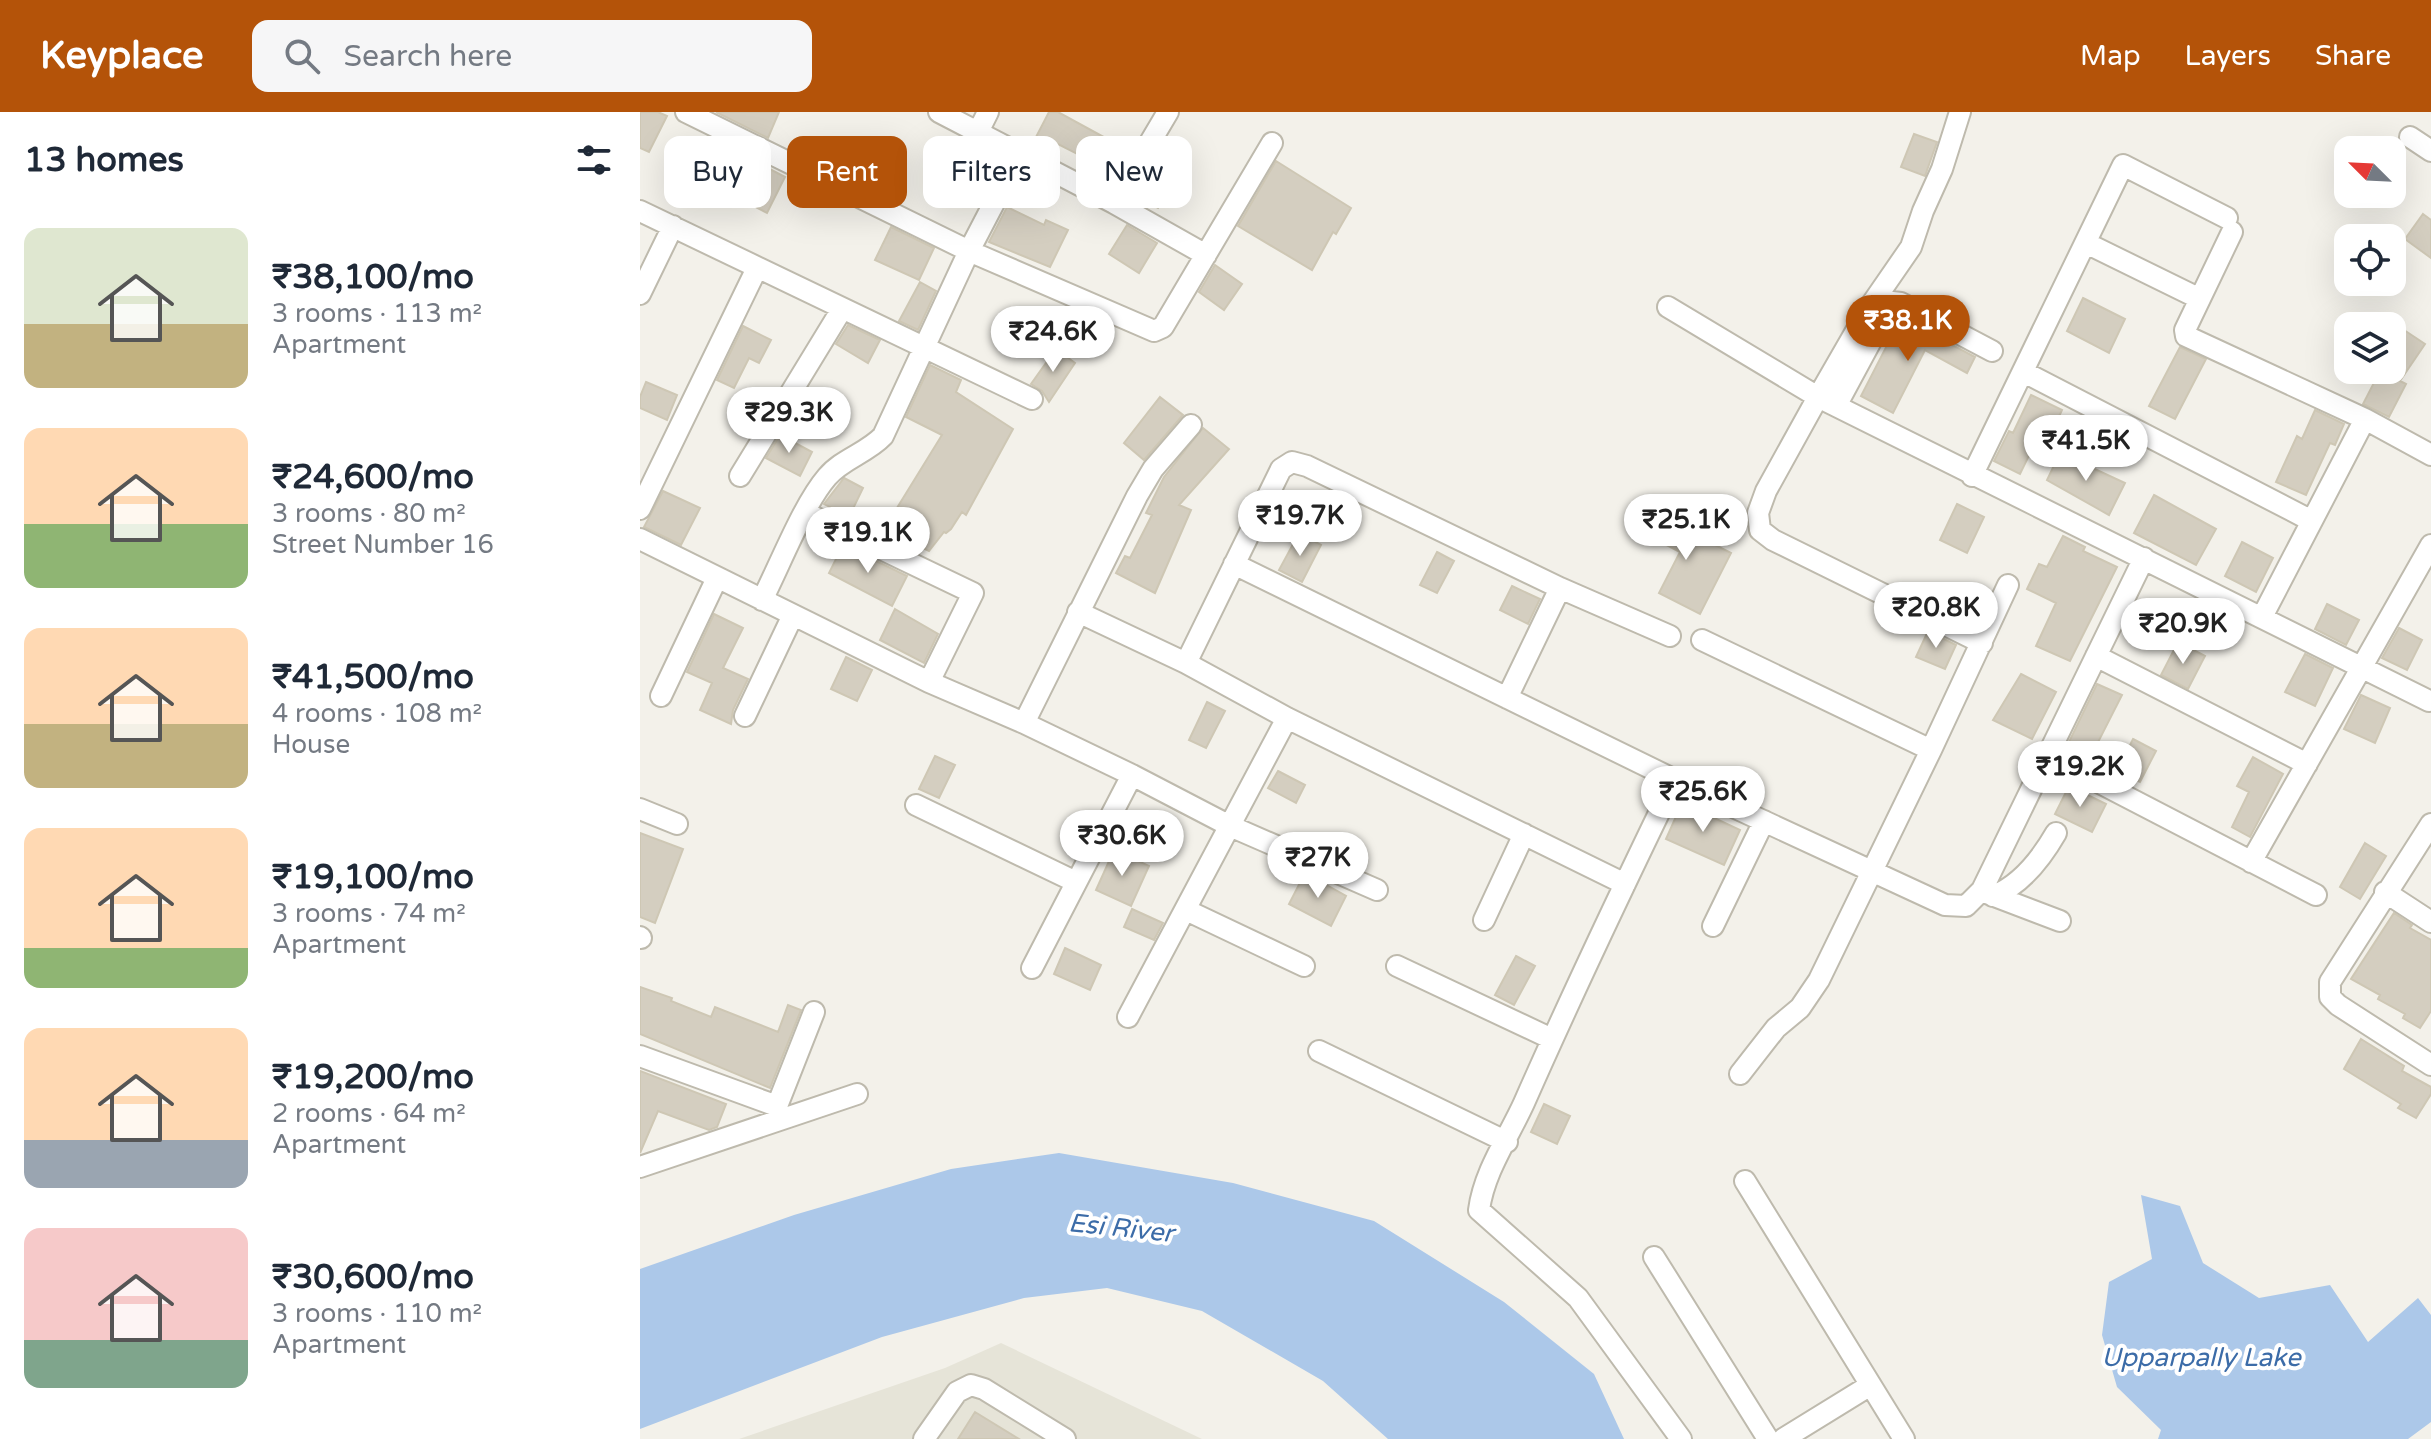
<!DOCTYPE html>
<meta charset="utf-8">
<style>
body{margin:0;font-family:"Varela Round",sans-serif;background:#f6f6f7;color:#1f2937;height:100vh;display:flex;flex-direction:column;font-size:30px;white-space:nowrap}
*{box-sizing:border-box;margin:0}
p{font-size:26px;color:#747a83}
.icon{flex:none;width:44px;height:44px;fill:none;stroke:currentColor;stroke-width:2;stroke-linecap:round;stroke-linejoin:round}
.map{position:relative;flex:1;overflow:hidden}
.panel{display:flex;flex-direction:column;background:#fff;width:640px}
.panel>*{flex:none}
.top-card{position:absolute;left:24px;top:24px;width:760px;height:72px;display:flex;gap:16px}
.needle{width:52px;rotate:294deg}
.buttons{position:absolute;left:1694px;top:24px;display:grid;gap:16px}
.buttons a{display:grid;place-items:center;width:72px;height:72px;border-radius:16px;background:#fff;box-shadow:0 8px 32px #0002;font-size:40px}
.price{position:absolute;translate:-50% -68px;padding:0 18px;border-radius:28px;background:#fff;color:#222;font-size:26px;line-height:52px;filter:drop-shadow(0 2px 4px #0008)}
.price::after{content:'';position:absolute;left:50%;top:48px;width:24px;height:18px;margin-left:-12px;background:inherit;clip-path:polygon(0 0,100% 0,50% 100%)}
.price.on{background:#b45309;color:#fff}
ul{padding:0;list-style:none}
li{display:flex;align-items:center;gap:24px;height:200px;padding:0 24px}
li span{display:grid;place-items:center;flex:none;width:224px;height:160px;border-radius:16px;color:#555}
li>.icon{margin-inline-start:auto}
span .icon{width:96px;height:96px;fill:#fffc;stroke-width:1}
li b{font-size:34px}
h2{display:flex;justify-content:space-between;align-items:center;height:96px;padding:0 24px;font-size:34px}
.tag{padding:0 28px;border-radius:16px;background:#fff;box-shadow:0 8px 32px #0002;font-size:28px;line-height:72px}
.tag.on{background:#b45309;color:#fff}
header{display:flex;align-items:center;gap:48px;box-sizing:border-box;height:112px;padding:0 40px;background:#b45309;color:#fff}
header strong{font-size:38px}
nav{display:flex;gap:44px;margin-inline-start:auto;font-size:28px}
.search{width:560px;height:72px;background:#f6f6f7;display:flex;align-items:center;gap:20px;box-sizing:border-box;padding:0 28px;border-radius:16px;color:#747a83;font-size:30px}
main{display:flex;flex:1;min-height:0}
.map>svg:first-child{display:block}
.residential{fill:#e6e4d8}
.water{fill:#acc8e9}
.building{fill:#d4cec0;stroke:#cec7b4;stroke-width:2}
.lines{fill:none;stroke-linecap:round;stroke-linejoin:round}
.minor-casing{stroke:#bebaad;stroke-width:24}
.minor{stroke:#fff;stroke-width:20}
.labels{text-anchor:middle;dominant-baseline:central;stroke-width:8;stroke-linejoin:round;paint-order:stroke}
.water-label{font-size:26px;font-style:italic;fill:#3c6ca8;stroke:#fff}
</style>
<header>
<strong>Keyplace</strong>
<div class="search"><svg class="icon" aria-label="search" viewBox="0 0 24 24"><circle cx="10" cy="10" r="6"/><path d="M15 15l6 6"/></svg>Search here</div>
<nav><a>Map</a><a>Layers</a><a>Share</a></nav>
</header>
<main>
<section class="panel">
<h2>13 homes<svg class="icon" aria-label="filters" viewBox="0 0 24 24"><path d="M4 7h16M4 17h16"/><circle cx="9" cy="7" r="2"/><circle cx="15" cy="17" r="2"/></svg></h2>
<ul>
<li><span style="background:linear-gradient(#dfe7d0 60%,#c2b280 0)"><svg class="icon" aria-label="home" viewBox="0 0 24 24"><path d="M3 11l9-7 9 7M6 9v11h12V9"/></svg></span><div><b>₹38,100/mo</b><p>3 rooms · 113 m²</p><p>Apartment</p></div></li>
<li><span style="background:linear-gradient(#ffd9b3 60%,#8fb573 0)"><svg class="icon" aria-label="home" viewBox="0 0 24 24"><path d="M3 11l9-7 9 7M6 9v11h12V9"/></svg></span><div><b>₹24,600/mo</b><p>3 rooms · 80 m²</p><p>Street Number 16</p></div></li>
<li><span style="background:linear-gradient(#ffd9b3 60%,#c2b280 0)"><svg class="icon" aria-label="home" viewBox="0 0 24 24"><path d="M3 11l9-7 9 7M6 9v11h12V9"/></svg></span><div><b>₹41,500/mo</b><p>4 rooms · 108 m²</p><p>House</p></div></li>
<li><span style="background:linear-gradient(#ffd9b3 75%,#8fb573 0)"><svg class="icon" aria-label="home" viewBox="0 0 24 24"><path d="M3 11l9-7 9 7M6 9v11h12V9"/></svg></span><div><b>₹19,100/mo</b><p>3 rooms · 74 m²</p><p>Apartment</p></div></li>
<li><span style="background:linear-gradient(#ffd9b3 70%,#9aa5b1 0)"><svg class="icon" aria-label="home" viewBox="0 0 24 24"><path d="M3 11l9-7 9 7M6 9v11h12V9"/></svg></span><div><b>₹19,200/mo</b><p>2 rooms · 64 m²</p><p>Apartment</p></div></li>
<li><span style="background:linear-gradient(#f6c9c9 70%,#7fa58c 0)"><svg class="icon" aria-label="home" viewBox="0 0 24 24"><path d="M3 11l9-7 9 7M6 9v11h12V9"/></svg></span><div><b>₹30,600/mo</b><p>3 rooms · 110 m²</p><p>Apartment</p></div></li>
</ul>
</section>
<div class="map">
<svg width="1791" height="1327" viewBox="0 0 1791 1327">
<rect width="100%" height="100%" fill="#f3f1ea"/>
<path class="residential" d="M361 1231 562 1327H99L305 1256Z"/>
<path class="water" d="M419 1041 593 1071 734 1109 864 1190 954 1262 984 1327H748L683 1269 562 1199 467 1176 384 1186 242 1225 0 1317V1157L154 1103 311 1057Z
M1501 1083 1540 1094 1563 1151 1619 1186 1690 1173 1728 1230 1778 1186 1791 1203V1310L1768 1327H1518L1521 1318 1477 1275 1462 1223 1469 1170 1512 1147Z"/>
<path class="building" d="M0 0H18L27 4 9 40 0 36Z
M76 0H139L128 26Z
M409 0H418L471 29 459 53 418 32 416 36 396 25Z
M1274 22 1297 30 1285 64 1261 55Z
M515 47 537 60 518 96 494 83Z
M636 49 711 96 696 122 693 120 672 158 598 114Z
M124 54 145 65 127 101 106 90Z
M367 95 404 113 406 108 428 118 410 155 349 130Z
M1783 102 1791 108V146L1765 127Z
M487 113 517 131 499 161 469 142Z
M251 115 294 136 279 168 235 148Z
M575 153 602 172 584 198 559 180Z
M280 170 296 179 278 218 259 209Z
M1443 186 1485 207 1469 241 1427 219Z
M1261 206 1335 245 1327 261 1285 238 1253 301 1221 284Z
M208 213 240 228 228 251 196 232Z
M103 214 131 228 119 251 109 246 94 276 77 268Z
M1764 218 1785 232 1760 269 1766 272 1749 305 1723 292 1740 259 1752 265V237Z
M1540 235 1566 247 1535 307 1509 294Z
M416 237 435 251 409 290 402 279 391 272Z
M290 253 321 268 316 280 373 317 326 403 322 400 311 417 306 421 304 420 289 439 244 417 302 323 266 305Z
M6 270 37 283 27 308 0 296V285Z
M1391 283 1422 298 1408 328 1399 323 1380 362 1354 349 1369 319 1373 321Z
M520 285 543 303 504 348 484 331Z
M1675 298 1704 312 1695 333 1690 331 1666 383 1636 370 1657 324 1662 327Z
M563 316 589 337 539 393 551 398 515 481 476 461 485 444 490 446 512 403 506 401 524 365Z
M140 323 172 340 160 364 126 346Z
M1420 341 1485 371 1469 403 1407 368Z
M204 366 223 376 209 405 184 392Z
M23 379 60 396 41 433 4 415Z
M1514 383 1576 417 1556 453 1494 421Z
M1317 392 1344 405 1327 441 1300 428Z
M1004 397 1091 441 1060 502 1019 481 1040 440 994 416Z
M659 421 681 433 662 470 639 458Z
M1423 424 1445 435 1443 439 1477 455 1430 549 1396 534 1416 491 1387 477 1399 452 1407 455Z
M1602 430 1633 446 1616 480 1585 464Z
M203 433 267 464 252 494 189 461Z
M797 440 814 449 797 481 780 473Z
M872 474 900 487 888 512 860 498Z
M1687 492 1719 508 1706 533 1675 517Z
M255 497 298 522 284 551 240 528Z
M74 502 103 516 83 556 108 567 93 598 91 612 60 598 72 571 47 560Z
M1759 516 1782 528 1767 558 1742 546Z
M1288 519 1316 533 1305 557 1276 545Z
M1538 530 1565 544 1548 577 1521 563Z
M1665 542 1693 556 1675 594 1645 580Z
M206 545 232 558 217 589 191 577Z
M1381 562 1416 580 1392 627 1353 608Z
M1457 572 1482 583 1450 646 1427 634Z
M1721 583 1750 596 1735 631 1704 617Z
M567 590 585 599 566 636 549 628Z
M1493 627 1516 639 1500 670 1477 659Z
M295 644 315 653 299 686 279 677Z
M1613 645 1643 662 1610 725 1592 715 1609 680 1597 674Z
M638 659 665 673 656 691 628 676Z
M1429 674 1466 692 1452 720 1415 702Z
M1042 691 1100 718 1084 753 1026 727Z
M0 721 43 737 15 811 0 805Z
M1725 731 1746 744 1720 787 1700 775Z
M474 738 509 754 491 794 456 778Z
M665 761 706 784 691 814 649 792Z
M492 797 523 811 514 828 484 815Z
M1754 801 1772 813 1770 816 1791 828V899L1780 916 1763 906 1765 902 1738 887 1740 883 1711 867Z
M425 836 461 853 450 878 414 862Z
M876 844 895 854 874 893 855 883Z
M0 875 32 886 31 889 71 905 75 895 138 920 148 893 161 898 130 976 0 922Z
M1721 927 1764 954 1762 959 1791 975V982L1776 1006 1758 996 1761 992 1704 957Z
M0 959 86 992 77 1015 69 1018 18 999 0 1041Z
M904 992 930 1004 917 1032 891 1020Z
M335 1300 379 1327H318Z"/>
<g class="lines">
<defs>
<path id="minor" d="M46 0 329 139 514 219 523 215 632 31
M299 0 474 91 566 143
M1320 0 1302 57 1283 99 1271 135 1231 193 1178 285 1789 589
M338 20 348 0
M1770 25 1791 39
M474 91 528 0
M0 99 392 287
M1592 120 1545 218 1546 224 1725 307 1791 343
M1446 131 1552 183
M0 182 33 114
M1028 195 1178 285 1126 379 1118 401 1120 418 1133 428 1342 531
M1384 260 1672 409
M1196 294 1252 190 1261 191 1352 239
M100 364 202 197
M1332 364 1483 53 1587 106
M0 397 117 156
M166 401 333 481 289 570
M0 427 289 570 384 611 492 663 590 714 737 778
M594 452 1035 668 1305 793 1326 794 1342 778 1504 446
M122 488C140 453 163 393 187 365 202 347 227 341 243 324L329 139 379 43
M438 500 546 551 647 606 985 772
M1622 505 1725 307
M1062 528 1291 638
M1456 544 1667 652
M546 551 641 357 652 350 667 354 920 476 1030 524
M21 584 77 466
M867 586 920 476
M105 604 153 503
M384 611 497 384 513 357 551 313
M1408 644 1676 783
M1035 668C983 775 932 882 884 991 868 1026 844 1060 839 1098L938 1186 1041 1327
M276 693 436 770
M0 697 37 712
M1791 712 1690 870V885L1698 893 1791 953
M1611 750 1791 433
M1745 780 1791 810
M1349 782 1420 809
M1353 784C1381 773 1401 747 1416 721
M546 798 664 854
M844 808 884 722
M1073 814 1124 709
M0 825 1 826
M757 854 912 927
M392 856 492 663
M488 905 647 606
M679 939 867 1030
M0 944 137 994
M1100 962 1136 916 1160 896 1179 868 1291 638 1368 473
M140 1005 137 994 174 900
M0 1055 217 982
M1105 1069 1264 1327
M1014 1145 1128 1327
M284 1327 317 1280 331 1273 344 1277 425 1327
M1143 1327 1229 1274"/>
</defs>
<use href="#minor" class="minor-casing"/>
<use href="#minor" class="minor"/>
</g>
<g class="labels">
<g class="water-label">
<text transform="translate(481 1116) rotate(6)">Esi River</text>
<text x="1561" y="1245">Upparpally Lake</text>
</g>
</g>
</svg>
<div class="buttons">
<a><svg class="needle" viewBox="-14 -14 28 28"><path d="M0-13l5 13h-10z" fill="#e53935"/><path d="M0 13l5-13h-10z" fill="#747a83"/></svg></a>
<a><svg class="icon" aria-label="locate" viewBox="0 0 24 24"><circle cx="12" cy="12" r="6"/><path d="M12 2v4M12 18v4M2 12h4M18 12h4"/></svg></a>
<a><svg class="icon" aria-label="layers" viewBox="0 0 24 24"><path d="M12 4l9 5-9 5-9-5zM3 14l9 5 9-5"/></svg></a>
</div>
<b class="price on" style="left:1268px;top:251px">₹38.1K</b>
<b class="price" style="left:413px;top:262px">₹24.6K</b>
<b class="price" style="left:149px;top:343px">₹29.3K</b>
<b class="price" style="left:1446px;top:371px">₹41.5K</b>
<b class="price" style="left:660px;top:446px">₹19.7K</b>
<b class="price" style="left:1046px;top:450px">₹25.1K</b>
<b class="price" style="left:228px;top:463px">₹19.1K</b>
<b class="price" style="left:1296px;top:538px">₹20.8K</b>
<b class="price" style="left:1543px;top:554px">₹20.9K</b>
<b class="price" style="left:1440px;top:697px">₹19.2K</b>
<b class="price" style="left:1063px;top:722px">₹25.6K</b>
<b class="price" style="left:482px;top:766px">₹30.6K</b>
<b class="price" style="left:678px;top:788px">₹27K</b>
<div class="top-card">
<a class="tag">Buy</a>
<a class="tag on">Rent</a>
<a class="tag">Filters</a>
<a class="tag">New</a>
</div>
</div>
</main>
